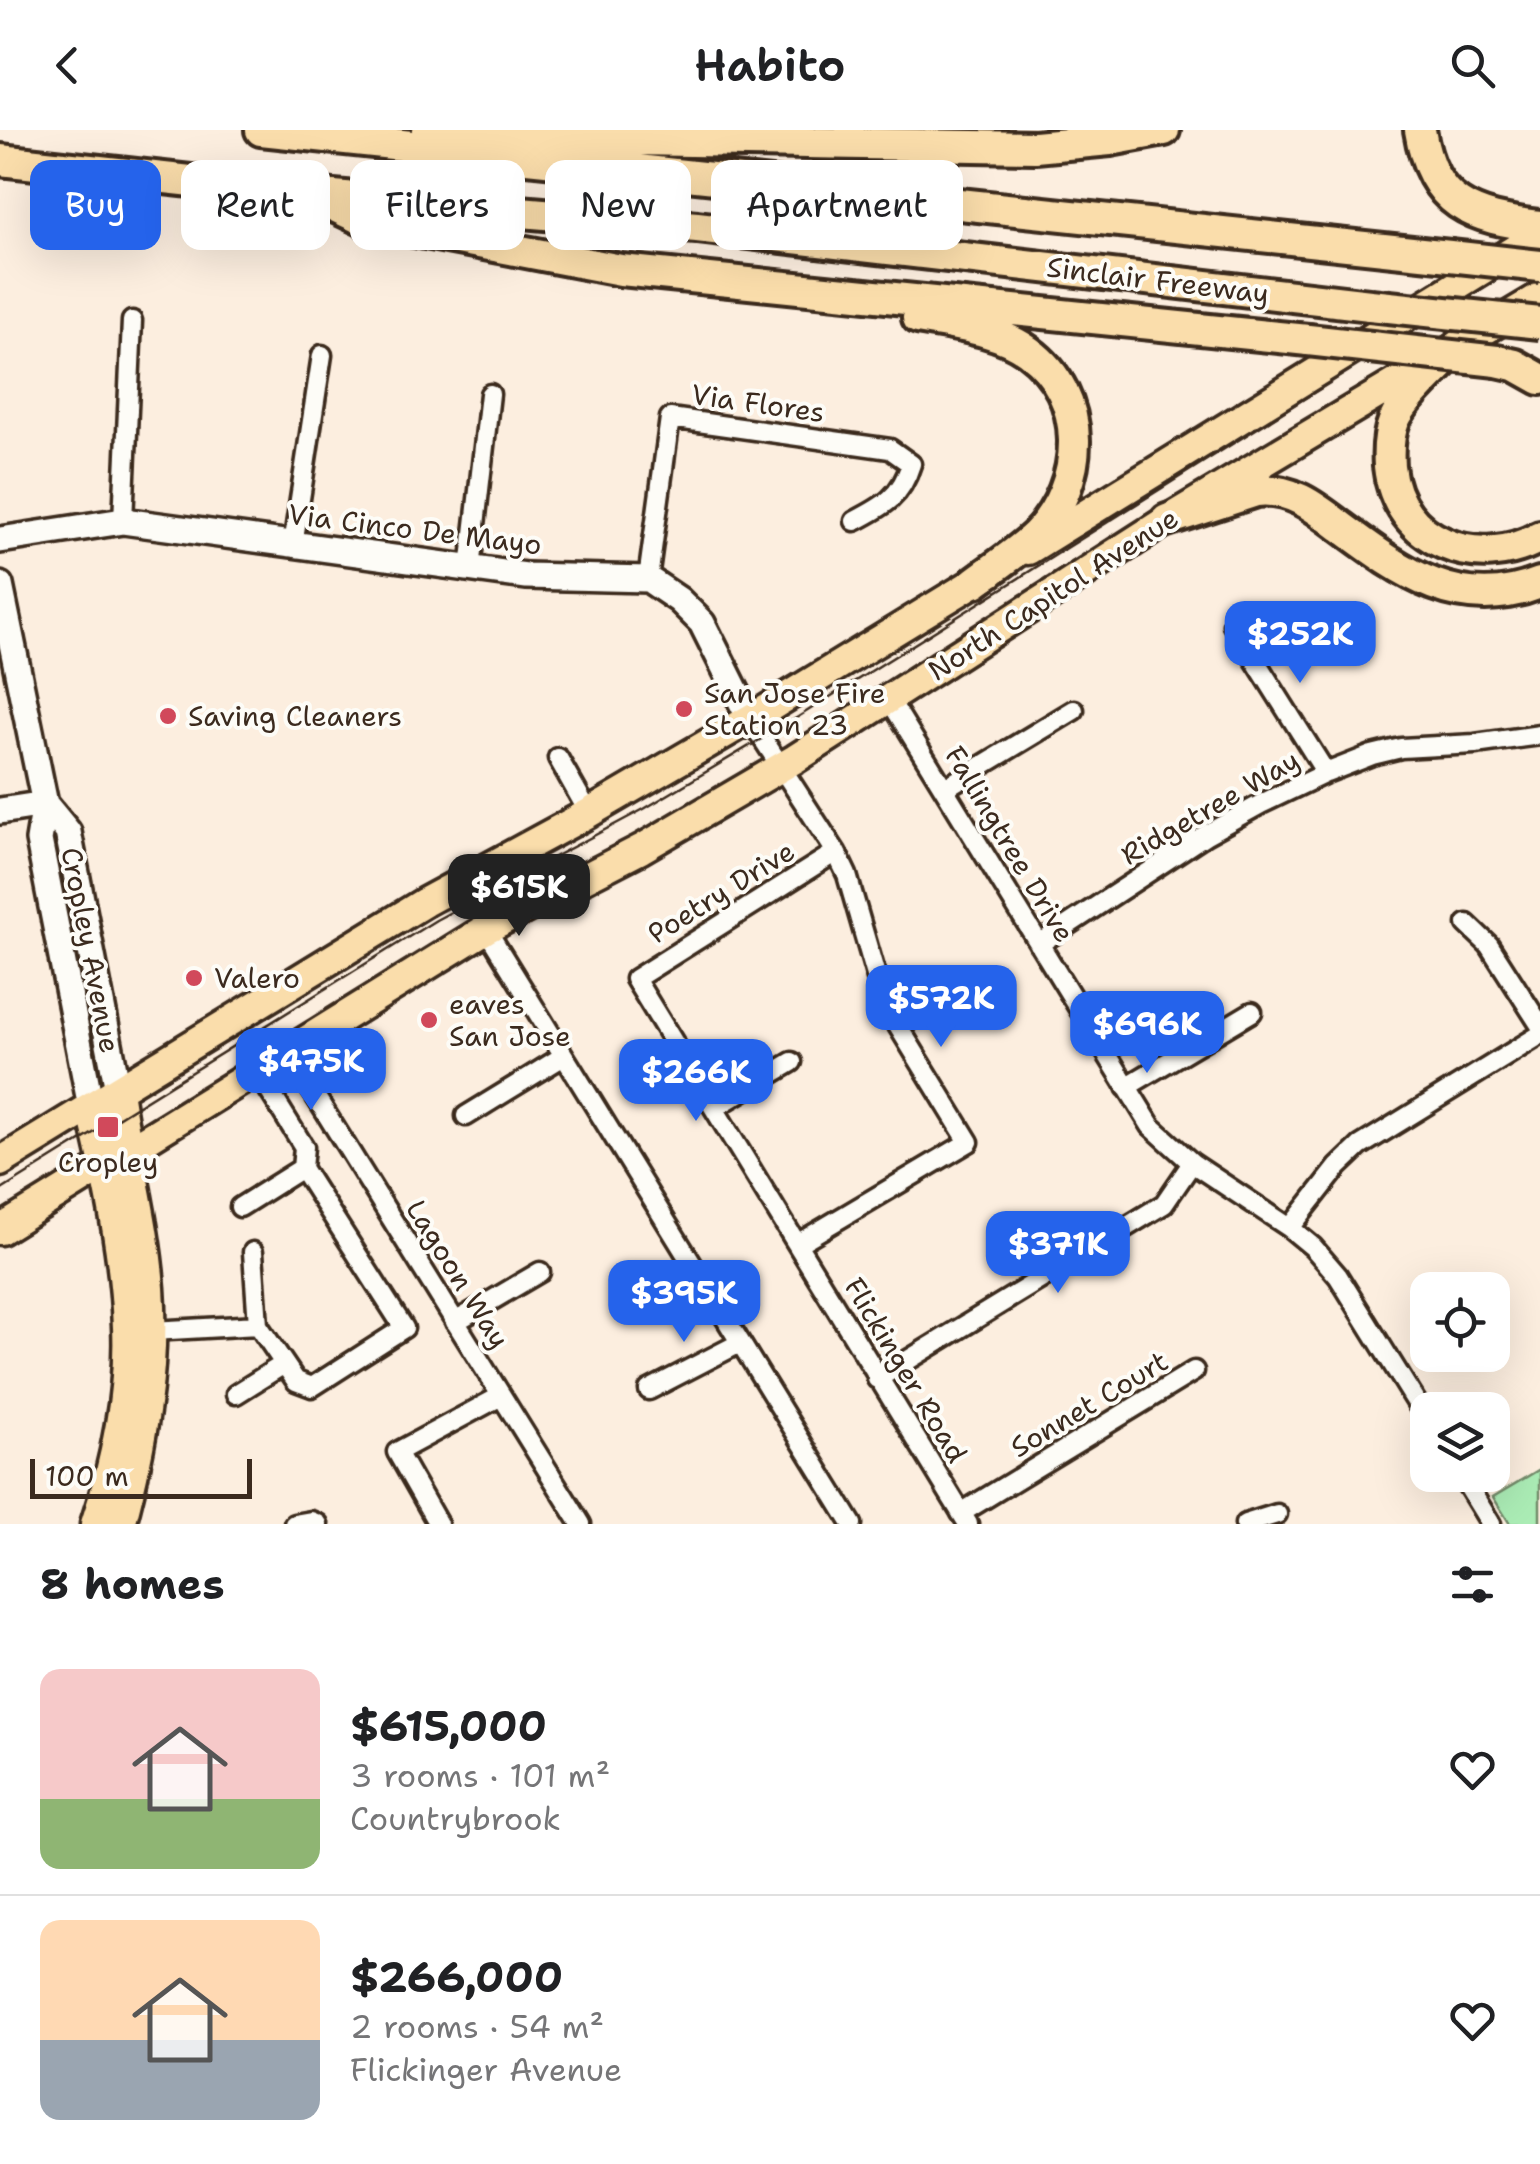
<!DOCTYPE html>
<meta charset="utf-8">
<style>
body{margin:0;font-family:"Shantell Sans",sans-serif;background:#f6f6f6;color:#202124;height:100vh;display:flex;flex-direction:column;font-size:38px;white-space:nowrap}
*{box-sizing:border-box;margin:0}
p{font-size:32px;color:#757577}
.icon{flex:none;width:55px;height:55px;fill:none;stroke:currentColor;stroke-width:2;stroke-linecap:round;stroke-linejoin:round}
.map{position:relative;height:1394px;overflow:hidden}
.details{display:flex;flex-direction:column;background:#fff;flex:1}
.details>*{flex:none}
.guide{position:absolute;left:30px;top:30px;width:1000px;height:90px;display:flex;gap:20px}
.tools{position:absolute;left:1410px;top:1142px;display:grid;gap:20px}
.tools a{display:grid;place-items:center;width:100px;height:100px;border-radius:20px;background:#fff;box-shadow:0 10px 40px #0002;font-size:50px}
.scale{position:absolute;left:30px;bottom:25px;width:222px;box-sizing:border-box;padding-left:10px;border:5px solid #3b2a1e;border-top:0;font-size:28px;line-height:35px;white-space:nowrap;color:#3b2a1e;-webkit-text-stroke:8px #fdfcf7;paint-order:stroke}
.price{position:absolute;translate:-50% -85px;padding:0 22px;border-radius:20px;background:#2563eb;color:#fff;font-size:32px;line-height:65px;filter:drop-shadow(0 2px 5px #0008)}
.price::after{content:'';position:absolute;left:50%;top:60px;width:30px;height:22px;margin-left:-15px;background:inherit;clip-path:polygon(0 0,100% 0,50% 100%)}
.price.selected{background:#222;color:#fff}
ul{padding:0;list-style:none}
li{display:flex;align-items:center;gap:30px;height:250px;padding:0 40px}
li+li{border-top:2px solid #e0e0e0}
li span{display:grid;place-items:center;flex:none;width:280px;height:200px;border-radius:20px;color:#555}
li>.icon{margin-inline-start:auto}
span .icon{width:120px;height:120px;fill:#fffc;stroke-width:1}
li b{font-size:42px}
h2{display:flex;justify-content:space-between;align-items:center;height:120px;padding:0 40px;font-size:42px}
.pill{padding:0 35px;border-radius:20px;background:#fff;box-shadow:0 10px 40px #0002;font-size:35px;line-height:90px}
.pill.selected{background:#2563eb;color:#fff}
header{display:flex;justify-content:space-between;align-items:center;height:130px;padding:0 40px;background:#fff;font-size:45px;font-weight:600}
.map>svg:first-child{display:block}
.green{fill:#abecb5;stroke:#738b6a;stroke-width:2.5}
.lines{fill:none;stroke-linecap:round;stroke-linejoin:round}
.street-casing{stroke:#3b2a1e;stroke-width:25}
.secondary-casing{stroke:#3b2a1e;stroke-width:32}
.primary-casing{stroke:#3b2a1e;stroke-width:35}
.highway-casing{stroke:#3b2a1e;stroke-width:38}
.street{stroke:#fdfcf7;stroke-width:18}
.secondary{stroke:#fdfcf7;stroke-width:25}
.primary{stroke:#faddab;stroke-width:28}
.highway{stroke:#faddab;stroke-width:30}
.tram{stroke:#3b2a1e;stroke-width:2.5}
.highway-bridge-casing{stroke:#3b2a1e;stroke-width:38;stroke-linecap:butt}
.highway-bridge{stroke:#faddab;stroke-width:30}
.poi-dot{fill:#d1495b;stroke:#fdfcf7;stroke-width:4}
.labels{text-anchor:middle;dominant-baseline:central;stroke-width:8;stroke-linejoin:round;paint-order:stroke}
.street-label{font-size:28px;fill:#3b2a1e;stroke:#fdfcf7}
.poi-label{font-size:28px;fill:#3b2a1e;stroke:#fdfcf7;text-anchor:start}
</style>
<header><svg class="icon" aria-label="back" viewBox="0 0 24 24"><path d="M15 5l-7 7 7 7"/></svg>Habito<svg class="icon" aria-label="search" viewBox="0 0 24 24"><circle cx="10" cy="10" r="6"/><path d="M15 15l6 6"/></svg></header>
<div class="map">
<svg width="1540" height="1394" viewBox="0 0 1540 1394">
<rect width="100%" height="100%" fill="#fceedf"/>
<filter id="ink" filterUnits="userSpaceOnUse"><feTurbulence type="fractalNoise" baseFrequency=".01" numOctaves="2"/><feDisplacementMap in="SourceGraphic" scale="20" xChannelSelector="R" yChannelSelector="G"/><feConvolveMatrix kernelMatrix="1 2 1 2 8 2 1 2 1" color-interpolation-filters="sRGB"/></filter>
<g filter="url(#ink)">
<path class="green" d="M1540 1339V1394H1510L1493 1367Z"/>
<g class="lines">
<defs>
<path id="street" d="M123 391 132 191
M293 415 322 225
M470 439 490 264
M648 449 670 288 890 319 911 334C901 367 884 376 855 391
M1233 495 1326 643
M889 569 1151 996 1192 1033 1290 1098 1313 1117 1338 1146 1428 1291
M750 589 836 722 847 745 884 873 969 1012 797 1114
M558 628 589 683
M945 658 1074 580
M836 722 635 849 968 1394
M1467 794 1489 815 1540 895
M486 799 852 1394
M1039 814 1205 705 1261 674 1326 643 1372 625 1401 618 1475 614 1540 605
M288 922 581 1394
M257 941 304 1017 302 1038
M1126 957 1252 882
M714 978 792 932
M466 986 562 927
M240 1077 302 1038 404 1198 312 1257 296 1251 258 1195 253 1122
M1290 1098 1338 1037 1360 1016 1540 905
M455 1192 540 1142
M152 1201 258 1195
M877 1249 1164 1074 1192 1033
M649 1260 740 1213
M236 1264 284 1234
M1461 1345 1491 1394
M961 1383 1194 1241
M294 1394 311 1391 318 1394
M438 1394 397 1322 501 1266
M1245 1394 1277 1384"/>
<path id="secondary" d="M0 410 123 391 526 446 648 449 679 470 702 493 750 589
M0 455 45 674 39 710 91 977
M45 674 68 702 118 960
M0 681 45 674"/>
<path id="primary" d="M1028 420 1540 104
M118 960C127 1026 145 1091 150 1158 156 1239 142 1316 121 1394
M91 977C108 1049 124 1122 127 1197 130 1259 115 1335 95 1394
M0 1032 425 772 589 683 767 579 991 442
M0 1100 486 799 641 719 795 629 1167 390 1540 167"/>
<path id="highway" d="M261 0 1450 126
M428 0 635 10 1035 17 1110 10 1164 0
M1420 0C1432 75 1471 88 1540 96
M0 30 310 64 697 97 1370 175
M330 74 368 92 621 140 1308 210
M918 188C954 195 998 199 1028 221 1090 266 1086 353 1036 405 1018 422 995 437 975 452
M1459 216C1441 236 1404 267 1394 291 1388 306 1388 321 1389 336 1397 413 1478 442 1540 407
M1497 231 1515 235 1540 249
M1167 390 1256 361C1289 357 1314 376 1340 396 1402 442 1459 485 1540 453"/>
</defs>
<use href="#street" class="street-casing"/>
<use href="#secondary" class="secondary-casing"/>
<use href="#primary" class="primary-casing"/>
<use href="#highway" class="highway-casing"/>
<use href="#street" class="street"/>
<use href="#secondary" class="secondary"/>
<use href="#primary" class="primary"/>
<use href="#highway" class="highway"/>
<path class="tram" d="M0 1061 436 790 644 679 798 587 1356 236 1540 123"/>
<defs>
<path id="highway-bridge" d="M1450 126 1540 136
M1370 175 1540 193
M1308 210 1497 231"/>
</defs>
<use href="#highway-bridge" class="highway-bridge-casing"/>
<use href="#highway-bridge" class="highway-bridge"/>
</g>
</g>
<g class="poi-dot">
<circle cx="684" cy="579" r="10"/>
<circle cx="168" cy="586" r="10"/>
<circle cx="194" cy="848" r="10"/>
<circle cx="429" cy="890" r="10"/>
<rect x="96" y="985" width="24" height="24" rx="5"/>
</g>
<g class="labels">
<g class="street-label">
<text transform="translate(1158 150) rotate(7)">Sinclair Freeway</text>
<text transform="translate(758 273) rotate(8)">Via Flores</text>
<text transform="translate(415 399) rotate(7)">Via Cinco De Mayo</text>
<text transform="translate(1053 464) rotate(-33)">North Capitol Avenue</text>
<text transform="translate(1210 677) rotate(-30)">Ridgetree Way</text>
<text transform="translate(1010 714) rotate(59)">Fallingtree Drive</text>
<text transform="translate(721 762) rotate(-32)">Poetry Drive</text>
<text transform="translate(91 820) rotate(79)">Cropley Avenue</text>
<text transform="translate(458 1144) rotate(58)">Lagoon Way</text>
<text transform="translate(906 1240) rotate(59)">Flickinger Road</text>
<text transform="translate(1089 1274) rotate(-31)">Sonnet Court</text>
</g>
<g class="poi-label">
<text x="704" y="563">San Jose Fire<tspan x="704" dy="32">Station 23</tspan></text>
<text x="188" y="586">Saving Cleaners</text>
<text x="214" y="848">Valero</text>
<text x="449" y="874">eaves<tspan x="449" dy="32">San Jose</tspan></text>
<text x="108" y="1032" text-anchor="middle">Cropley</text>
</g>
</g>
</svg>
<div class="tools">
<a><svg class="icon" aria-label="locate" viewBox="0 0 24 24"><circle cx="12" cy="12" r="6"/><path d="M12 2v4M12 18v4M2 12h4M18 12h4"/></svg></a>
<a><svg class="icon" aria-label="layers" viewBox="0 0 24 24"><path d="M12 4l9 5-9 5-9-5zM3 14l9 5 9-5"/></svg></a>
</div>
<div class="scale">100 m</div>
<b class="price" style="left:1300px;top:556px">$252K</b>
<b class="price selected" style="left:519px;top:809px">$615K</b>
<b class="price" style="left:941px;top:920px">$572K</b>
<b class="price" style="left:1147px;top:946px">$696K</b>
<b class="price" style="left:311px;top:983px">$475K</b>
<b class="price" style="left:696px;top:994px">$266K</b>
<b class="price" style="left:1058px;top:1166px">$371K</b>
<b class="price" style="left:684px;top:1215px">$395K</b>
<div class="guide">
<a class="pill selected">Buy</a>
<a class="pill">Rent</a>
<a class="pill">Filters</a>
<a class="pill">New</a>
<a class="pill">Apartment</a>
</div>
</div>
<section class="details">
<h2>8 homes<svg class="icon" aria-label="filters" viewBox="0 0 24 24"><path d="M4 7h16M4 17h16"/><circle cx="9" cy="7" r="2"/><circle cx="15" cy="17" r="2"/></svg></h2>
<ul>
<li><span style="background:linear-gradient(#f6c9c9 65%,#8fb573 0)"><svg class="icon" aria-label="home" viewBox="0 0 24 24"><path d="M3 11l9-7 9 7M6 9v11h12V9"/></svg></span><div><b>$615,000</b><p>3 rooms · 101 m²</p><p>Countrybrook</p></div><svg class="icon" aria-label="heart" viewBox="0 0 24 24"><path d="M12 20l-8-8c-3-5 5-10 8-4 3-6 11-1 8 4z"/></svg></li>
<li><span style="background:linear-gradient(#ffd9b3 60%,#9aa5b1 0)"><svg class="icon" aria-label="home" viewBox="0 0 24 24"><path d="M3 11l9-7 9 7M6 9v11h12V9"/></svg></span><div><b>$266,000</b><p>2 rooms · 54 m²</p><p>Flickinger Avenue</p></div><svg class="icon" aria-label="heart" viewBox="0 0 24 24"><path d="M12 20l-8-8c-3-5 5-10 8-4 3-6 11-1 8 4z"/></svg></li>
</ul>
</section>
